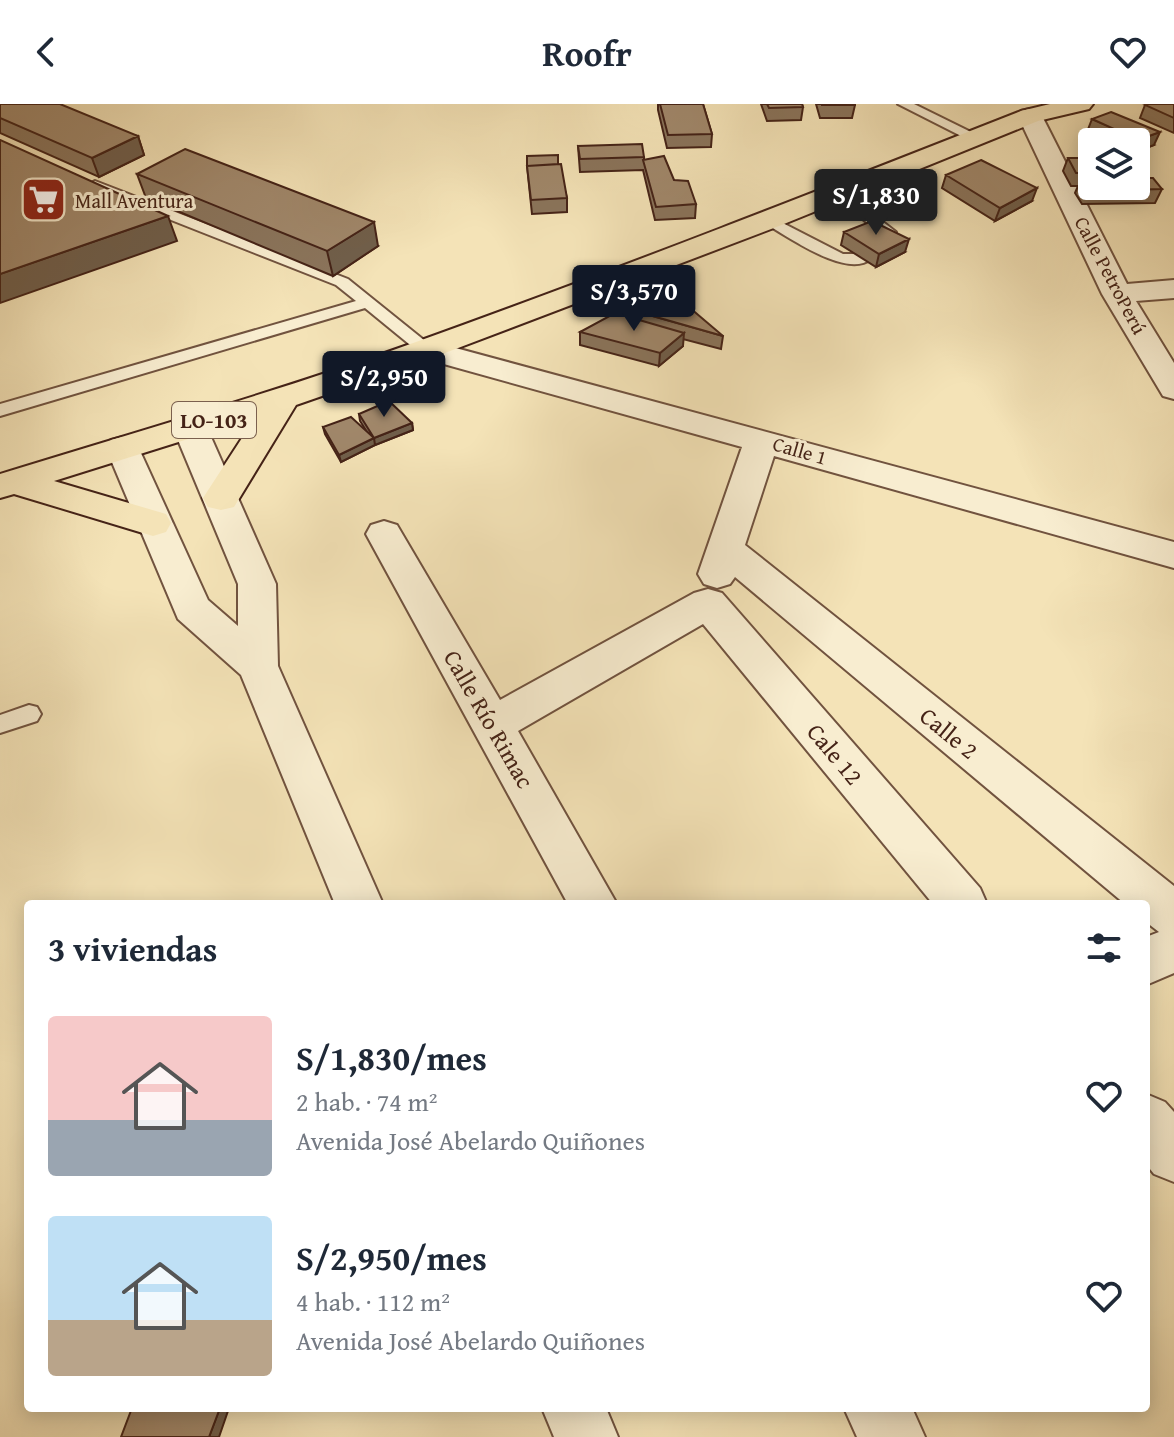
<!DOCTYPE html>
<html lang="es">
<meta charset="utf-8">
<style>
body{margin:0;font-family:"Gentium Book Plus",serif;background:#f2f2f3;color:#1f2937;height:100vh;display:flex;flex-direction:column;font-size:30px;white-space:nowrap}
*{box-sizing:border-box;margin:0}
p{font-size:26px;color:#747a83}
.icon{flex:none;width:44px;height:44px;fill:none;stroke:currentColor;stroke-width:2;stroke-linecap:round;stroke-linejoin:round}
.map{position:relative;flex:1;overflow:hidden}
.drawer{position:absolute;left:24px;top:796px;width:1126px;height:512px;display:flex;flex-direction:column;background:#fff;border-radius:8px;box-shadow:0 4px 20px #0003}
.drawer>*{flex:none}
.tools{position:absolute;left:1078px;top:24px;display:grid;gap:16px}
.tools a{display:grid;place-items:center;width:72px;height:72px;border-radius:8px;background:#fff;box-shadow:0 4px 20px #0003;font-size:40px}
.price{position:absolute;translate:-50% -68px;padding:0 18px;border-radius:8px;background:#111827;color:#fff;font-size:26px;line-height:52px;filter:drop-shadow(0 2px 4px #0008)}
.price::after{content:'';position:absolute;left:50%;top:48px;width:24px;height:18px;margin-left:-12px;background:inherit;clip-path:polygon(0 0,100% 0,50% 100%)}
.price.on{background:#222;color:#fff}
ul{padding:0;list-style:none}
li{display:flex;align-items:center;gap:24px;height:200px;padding:0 24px}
li span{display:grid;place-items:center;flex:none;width:224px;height:160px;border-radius:8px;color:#555}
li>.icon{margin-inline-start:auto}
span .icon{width:96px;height:96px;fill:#fffc;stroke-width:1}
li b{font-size:34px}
h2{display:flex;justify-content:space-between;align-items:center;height:96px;padding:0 24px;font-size:34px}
header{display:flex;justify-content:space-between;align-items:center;height:104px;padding:0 24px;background:#fff;font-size:36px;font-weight:700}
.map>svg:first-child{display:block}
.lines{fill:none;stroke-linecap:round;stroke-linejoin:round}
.lane-casing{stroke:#71533f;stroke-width:4}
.street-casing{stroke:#71533f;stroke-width:4}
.primary-casing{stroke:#452317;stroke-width:4}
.lane{fill:#f8edd0;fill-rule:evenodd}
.street{fill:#f8edd0;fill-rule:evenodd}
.primary{fill:#f4e3b7;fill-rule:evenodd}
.wall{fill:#8a745b;stroke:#452317;stroke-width:2}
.shaded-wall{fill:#705e4a;stroke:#452317;stroke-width:2}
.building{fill:#a0876a;stroke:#452317;stroke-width:2}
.labels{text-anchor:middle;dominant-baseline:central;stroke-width:6;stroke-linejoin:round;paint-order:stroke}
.far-poi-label{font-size:20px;fill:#452317;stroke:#f8edd0;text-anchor:start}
.far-street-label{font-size:20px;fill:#452317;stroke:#f8edd0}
.shield{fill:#f8edd0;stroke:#7b604e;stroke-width:2}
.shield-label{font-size:22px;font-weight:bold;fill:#452317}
.street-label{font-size:24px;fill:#452317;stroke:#f8edd0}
</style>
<header><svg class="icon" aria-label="back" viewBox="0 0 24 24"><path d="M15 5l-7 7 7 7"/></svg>Roofr<svg class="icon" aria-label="heart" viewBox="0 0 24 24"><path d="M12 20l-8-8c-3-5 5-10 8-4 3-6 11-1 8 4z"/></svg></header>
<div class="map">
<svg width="1174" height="1333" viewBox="0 0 1174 1333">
<rect width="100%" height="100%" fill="#f4e3b7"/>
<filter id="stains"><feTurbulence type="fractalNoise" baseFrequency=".0025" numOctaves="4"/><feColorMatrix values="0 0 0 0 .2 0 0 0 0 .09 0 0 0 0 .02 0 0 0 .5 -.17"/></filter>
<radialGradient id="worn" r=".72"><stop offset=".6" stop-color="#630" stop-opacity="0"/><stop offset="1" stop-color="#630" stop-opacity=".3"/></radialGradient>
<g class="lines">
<defs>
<path id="lane" d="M898 0H914L981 33 969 36Z
M95 77 348 175 435 245 426 250 420 249 365 204 0 312V300L356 197 336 181 90 84 88 81Z
M839 84 896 128 895 144H885L883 132 834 91V85Z
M769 112 843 150H863L871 155C846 175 788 132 764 119L762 116Z
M29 601 37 603 41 610 37 617 0 629V611Z"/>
<path id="street" d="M1030 5 1039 7 1042 12 1127 180 1174 176V194L1136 197 1174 259V295L1163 292 1102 190 1018 12 1021 7Z
M426 236 1174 438V464L774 352 745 441 1174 782V869L1146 881V833L1159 828 1146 818V800H1125L735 473 730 480 717 484 704 480 698 470 742 343 415 252 410 245 415 238Z
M190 313 202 316 207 324 276 480 278 562 383 800H335L241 571 178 515 106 344 111 336 123 333 135 336 208 496 238 522V480L173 324 178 316Z
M384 417 397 421 500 596 694 489 708 485 722 489 980 784 987 800H933L703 520 518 627 617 800H568L366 430 371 421Z
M1146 990 1165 998 1174 1008V1078L1154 1070 1146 1060Z
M542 1304H606L618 1333H554Z
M844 1304H912L925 1333H857Z"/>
<path id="primary" d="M1050 0H1093L1089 5 1038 17 779 122 437 252 296 301 234 403 221 406 208 403 203 394 255 314 54 377 166 410 171 419 166 428 153 432 14 390 0 394V370C139 327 279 287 416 238 619 165 820 86 1021 7Z"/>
</defs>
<use href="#lane" class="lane-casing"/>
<use href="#street" class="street-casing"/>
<use href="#primary" class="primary-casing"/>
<use href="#lane" class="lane"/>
<use href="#street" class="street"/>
<use href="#primary" class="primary"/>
</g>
<path class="wall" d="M0 0 138 32 144 51 99 73 0 29Z
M658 0H703L712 30 711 43 667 44 658 6Z
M761 0H802L803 3 801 16 767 17Z
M816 0H855V1L852 14H820Z
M1174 0V29L1140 14 1145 1Z
M1092 15 1154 41 1136 48V38H1109L1087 28Z
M578 42 644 53V56L674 76 696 100 695 114 655 116 643 66 580 68Z
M1068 54H1092V82L1162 85 1155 99 1082 100 1075 89 1078 82H1071L1063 67Z
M558 60 567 94V108L532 110 527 62Z
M137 70 378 142 333 172 146 94Z
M946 71 1032 97 995 117 942 84Z
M844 128 905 148 876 163 841 141Z
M628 205 723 232 721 245 683 235V242L659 262 580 241V228L627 213Z
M359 310 412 319 413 326 375 341 341 358 325 330 323 323 367 328 360 317Z"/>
<path class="shaded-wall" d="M1160 28 1154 41 1136 48V39L1138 36Z
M138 32 144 51 99 73 92 54Z
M1037 84 1032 97 995 117 1000 104Z
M168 112 177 137 0 199V170Z
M374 118 378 142 333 172 327 147Z
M909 135 905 148 876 163 879 150Z
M684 229 683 242 659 262 660 249Z
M412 319 413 326 375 341 374 334Z
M374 334 375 341 341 358 339 351Z
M220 1304H229L219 1333H209Z"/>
<path class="building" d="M0 0H60L138 32 92 54 0 14Z
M660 0H703L712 30 668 31Z
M767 0H802L803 3 769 4Z
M822 0H855V1H822Z
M1148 0H1174V14L1145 1Z
M1111 8 1160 28 1138 36 1092 15Z
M0 36 168 112 0 170Z
M642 40 644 53 580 55 578 42Z
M185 45 374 118 327 147 137 70Z
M558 51V60L527 62V52Z
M664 52 674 76 688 77 696 100 656 103 643 56Z
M1068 54H1092V69H1076Z
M981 56 1037 84 1000 104 946 71Z
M561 60 567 94 531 96 527 62Z
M1136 74H1153L1162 85 1088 87 1080 75H1092V82H1136Z
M872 117 909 135 879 150 844 128Z
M670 187 723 232 628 205Z
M615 209 684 229 660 249 580 228Z
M389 297 412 319 374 334 359 310Z
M351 313 374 334 339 351 323 323Z
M132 1304H220L209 1333H121Z"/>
<defs>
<symbol id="supermarket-square" viewBox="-11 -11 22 22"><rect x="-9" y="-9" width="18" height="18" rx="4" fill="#8f2418" stroke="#f8edd0"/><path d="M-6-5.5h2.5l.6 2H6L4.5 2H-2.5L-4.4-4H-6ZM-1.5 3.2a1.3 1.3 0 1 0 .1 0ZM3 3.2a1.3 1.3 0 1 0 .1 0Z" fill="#fff"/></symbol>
</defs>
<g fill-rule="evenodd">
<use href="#supermarket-square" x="18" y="70" width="51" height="51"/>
</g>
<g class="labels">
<g class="far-poi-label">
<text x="75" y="96">Mall Aventura</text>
</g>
<g class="far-street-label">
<text transform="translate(1111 171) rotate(62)">Calle PetroPerú</text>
<text transform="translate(800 346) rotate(16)">Calle 1</text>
</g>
<rect class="shield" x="172" y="298" width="84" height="36" rx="6"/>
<g class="shield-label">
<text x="214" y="316">LO-103</text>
</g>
<g class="street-label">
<text transform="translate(489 615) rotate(60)">Calle Río Rimac</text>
<text transform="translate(949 629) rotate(39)">Calle 2</text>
<text transform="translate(835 650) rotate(50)">Cale 12</text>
</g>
</g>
<rect width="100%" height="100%" filter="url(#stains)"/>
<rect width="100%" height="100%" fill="url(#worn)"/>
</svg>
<div class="tools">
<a><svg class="icon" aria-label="layers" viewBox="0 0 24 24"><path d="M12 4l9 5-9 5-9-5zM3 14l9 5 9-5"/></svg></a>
</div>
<b class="price on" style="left:876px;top:133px">S/1,830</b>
<b class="price" style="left:634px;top:229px">S/3,570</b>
<b class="price" style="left:384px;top:315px">S/2,950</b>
<section class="drawer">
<h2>3 viviendas<svg class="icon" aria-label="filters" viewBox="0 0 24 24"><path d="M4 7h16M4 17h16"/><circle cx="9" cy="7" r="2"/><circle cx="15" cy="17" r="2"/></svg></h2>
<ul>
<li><span style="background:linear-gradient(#f6c9c9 65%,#9aa5b1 0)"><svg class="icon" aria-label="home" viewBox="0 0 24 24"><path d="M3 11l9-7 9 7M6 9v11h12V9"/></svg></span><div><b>S/1,830/mes</b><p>2 hab. · 74 m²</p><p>Avenida José Abelardo Quiñones</p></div><svg class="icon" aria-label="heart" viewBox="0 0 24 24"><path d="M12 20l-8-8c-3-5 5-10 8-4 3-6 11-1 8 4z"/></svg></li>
<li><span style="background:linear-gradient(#bfe0f5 65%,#b9a48a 0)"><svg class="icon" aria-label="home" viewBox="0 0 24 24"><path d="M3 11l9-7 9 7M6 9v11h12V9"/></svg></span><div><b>S/2,950/mes</b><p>4 hab. · 112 m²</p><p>Avenida José Abelardo Quiñones</p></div><svg class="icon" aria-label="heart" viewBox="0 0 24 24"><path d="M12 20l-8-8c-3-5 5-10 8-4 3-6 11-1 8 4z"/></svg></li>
</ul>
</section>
</div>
